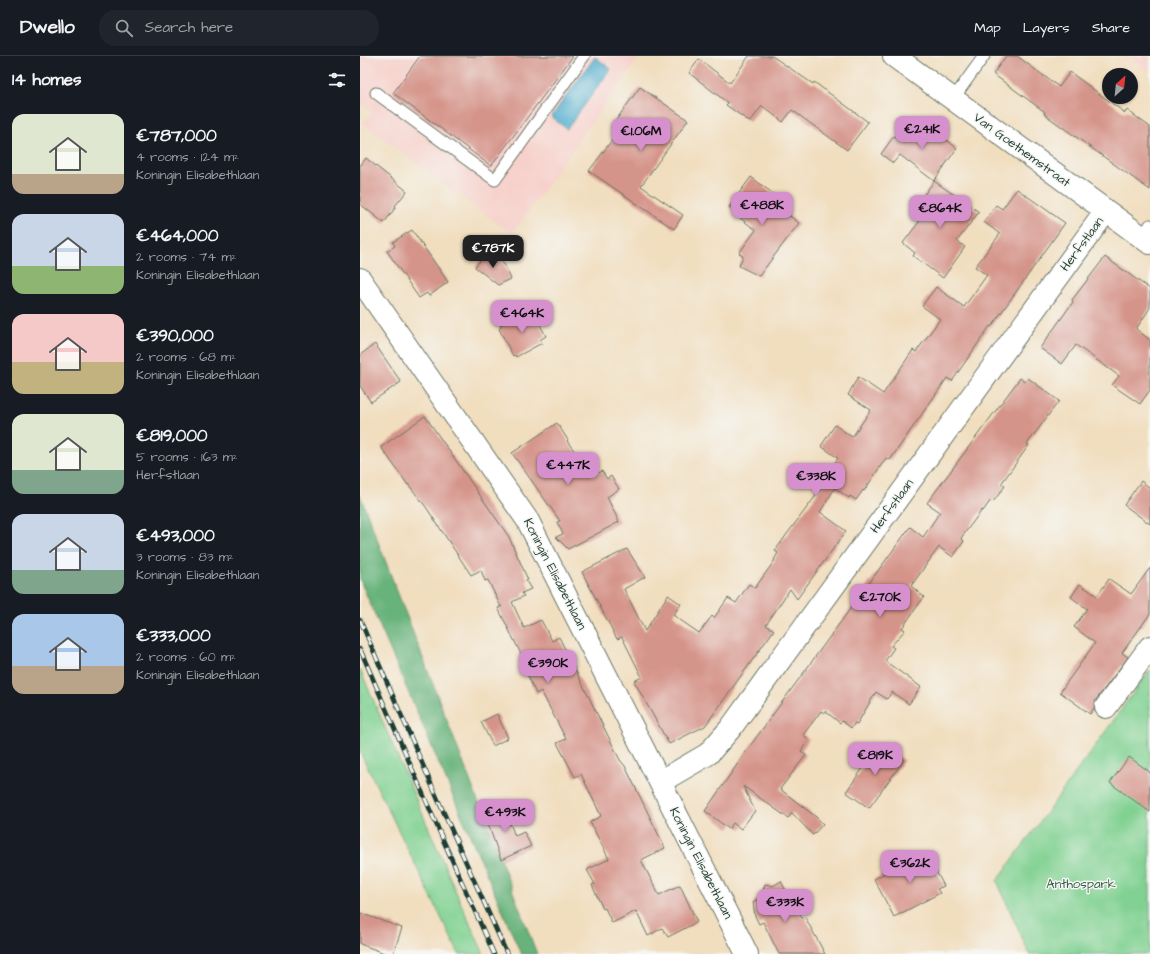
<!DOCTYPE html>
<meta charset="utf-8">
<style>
body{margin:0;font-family:"Architects Daughter",sans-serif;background:#20242c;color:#f1f3f6;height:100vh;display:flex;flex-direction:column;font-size:15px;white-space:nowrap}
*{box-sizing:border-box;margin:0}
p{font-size:13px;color:#9ea1a6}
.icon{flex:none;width:22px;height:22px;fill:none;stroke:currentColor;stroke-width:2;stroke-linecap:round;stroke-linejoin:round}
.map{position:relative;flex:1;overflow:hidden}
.side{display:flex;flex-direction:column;background:#171b24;width:360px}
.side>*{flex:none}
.needle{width:26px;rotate:27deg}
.controls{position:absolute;left:742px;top:12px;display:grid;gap:8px}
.controls a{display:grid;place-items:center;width:36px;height:36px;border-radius:50%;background:#171b24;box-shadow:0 1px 3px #0004;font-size:20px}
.price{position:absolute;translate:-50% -34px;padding:0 9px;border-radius:8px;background:#d690ce;color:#111;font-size:13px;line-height:26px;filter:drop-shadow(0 1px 2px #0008)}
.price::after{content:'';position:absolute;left:50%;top:24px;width:12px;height:9px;margin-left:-6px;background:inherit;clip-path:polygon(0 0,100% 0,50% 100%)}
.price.active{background:#222;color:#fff}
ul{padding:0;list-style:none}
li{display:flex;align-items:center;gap:12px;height:100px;padding:0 12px}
li span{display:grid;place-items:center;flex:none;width:112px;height:80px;border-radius:12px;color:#555}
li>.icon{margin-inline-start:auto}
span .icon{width:48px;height:48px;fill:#fffc;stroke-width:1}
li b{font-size:17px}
h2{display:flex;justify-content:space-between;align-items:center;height:48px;padding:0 12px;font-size:17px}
header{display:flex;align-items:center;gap:24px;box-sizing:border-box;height:56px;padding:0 20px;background:#171b24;border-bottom:1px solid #363941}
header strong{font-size:19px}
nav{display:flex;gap:22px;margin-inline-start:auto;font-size:14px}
.search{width:280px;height:36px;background:#20242c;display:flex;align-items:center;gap:10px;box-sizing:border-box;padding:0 14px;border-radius:16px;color:#9ea1a6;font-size:15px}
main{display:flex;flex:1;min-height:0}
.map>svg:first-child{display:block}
.built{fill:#f7d0ca}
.green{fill:#81d192;stroke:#508763}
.forest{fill:#68b37c;stroke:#447858}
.water{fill:#4fadce;stroke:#377581}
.building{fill:#d5948a}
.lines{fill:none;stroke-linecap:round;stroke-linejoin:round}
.service-casing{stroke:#687565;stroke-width:13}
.minor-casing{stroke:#687565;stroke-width:24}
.service{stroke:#fff;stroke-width:11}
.minor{stroke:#fff;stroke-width:22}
.rail-casing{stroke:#1f3d34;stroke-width:4.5}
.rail{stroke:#f6f6f2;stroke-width:3;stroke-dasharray:9;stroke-linecap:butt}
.labels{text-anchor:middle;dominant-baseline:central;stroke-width:3;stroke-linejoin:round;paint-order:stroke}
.street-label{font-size:13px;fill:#1f3d34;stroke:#f6f6f2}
.park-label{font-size:13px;fill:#335b47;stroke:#f6f6f2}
</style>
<header>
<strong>Dwello</strong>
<div class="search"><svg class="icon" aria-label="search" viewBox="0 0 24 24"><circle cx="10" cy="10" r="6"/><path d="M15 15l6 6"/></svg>Search here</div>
<nav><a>Map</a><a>Layers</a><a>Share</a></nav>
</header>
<main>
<section class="side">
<h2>14 homes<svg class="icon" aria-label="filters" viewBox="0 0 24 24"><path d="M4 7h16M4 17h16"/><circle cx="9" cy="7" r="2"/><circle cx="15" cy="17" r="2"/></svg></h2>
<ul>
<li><span style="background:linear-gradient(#dfe7d0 75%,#b9a48a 0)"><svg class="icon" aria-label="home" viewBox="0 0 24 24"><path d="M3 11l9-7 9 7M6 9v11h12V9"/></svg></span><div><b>€787,000</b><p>4 rooms · 124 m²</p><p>Koningin Elisabethlaan</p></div></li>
<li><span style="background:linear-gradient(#c9d6e8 65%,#8fb573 0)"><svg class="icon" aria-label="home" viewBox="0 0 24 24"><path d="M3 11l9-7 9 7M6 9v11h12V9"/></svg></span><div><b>€464,000</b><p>2 rooms · 74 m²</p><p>Koningin Elisabethlaan</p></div></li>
<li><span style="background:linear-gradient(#f6c9c9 60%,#c2b280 0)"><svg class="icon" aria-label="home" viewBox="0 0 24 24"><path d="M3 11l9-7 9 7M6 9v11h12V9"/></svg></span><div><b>€390,000</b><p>2 rooms · 68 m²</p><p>Koningin Elisabethlaan</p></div></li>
<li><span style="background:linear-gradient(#dfe7d0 70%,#7fa58c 0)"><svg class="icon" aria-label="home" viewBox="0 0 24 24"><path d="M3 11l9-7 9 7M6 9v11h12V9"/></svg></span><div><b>€819,000</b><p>5 rooms · 163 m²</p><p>Herfstlaan</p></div></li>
<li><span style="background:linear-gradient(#c9d6e8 70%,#7fa58c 0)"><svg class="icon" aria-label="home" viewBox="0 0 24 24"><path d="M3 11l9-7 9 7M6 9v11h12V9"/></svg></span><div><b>€493,000</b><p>3 rooms · 83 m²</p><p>Koningin Elisabethlaan</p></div></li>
<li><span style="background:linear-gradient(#a9c7e8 65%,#b9a48a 0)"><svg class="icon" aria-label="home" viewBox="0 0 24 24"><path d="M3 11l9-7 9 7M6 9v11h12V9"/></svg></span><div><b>€333,000</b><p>2 rooms · 60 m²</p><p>Koningin Elisabethlaan</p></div></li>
</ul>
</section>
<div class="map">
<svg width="790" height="898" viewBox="0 0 790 898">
<rect width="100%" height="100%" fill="#f6f6f2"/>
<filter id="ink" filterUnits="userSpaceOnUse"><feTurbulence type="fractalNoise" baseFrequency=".025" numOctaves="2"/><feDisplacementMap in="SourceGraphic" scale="8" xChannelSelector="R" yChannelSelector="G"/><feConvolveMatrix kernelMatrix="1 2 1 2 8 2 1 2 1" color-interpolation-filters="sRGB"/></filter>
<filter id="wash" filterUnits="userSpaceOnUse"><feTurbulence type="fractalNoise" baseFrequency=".012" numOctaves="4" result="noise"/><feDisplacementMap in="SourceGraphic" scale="16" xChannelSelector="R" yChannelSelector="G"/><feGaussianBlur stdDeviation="0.9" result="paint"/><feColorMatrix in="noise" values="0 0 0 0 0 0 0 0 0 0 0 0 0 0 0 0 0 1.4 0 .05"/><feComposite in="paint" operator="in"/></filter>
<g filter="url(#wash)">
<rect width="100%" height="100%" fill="#f1debf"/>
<path class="built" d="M0 0H280L152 178 3 68 12 56 0 47Z
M776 0H790V15L773 4Z"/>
<path class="green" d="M0 613 106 859 124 898H99L0 696Z
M790 614V898H669L637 825Z"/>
<path class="forest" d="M0 439 177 898H161L0 524Z"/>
<path class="water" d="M235 1 251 13 207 73 191 61Z"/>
<g id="blocks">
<path class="building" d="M60 0H213L131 110 33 37Z
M389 0H412L453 28 454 26 508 66 487 94 432 54 423 66 402 50 390 66 366 49 368 47 329 17 339 3 370 27Z
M646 0H657L699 31 710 16 765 57 767 54 790 71V134L684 58 685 56 633 18Z
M280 31 328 64 281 130 323 159 314 173 229 115 258 76 251 71Z
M561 64 597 92 574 125 540 99 533 107 521 98 534 80 544 87Z
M6 102 47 135 35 150 36 151 24 167 0 148V110Z
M391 121 415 139 410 145 439 167 399 220 379 210 383 200 379 197 396 174 380 162 381 160 369 151Z
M574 125 619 156 597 185 605 191 583 222 553 200 555 197 543 187 568 154 558 147Z
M657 133 705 167 631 271 630 270 592 325 587 322 530 404 526 402 504 435 503 434 496 444 490 440 489 442 475 432 460 456 486 475 437 543 430 533 406 569 414 574 345 670 309 688 274 625 282 621 262 581 257 583 222 516 267 493 285 521 264 533 285 575 308 539 321 548 313 559 339 577 352 560 354 562 368 542 376 547 389 528 395 532 415 504H414L418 497 415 495 427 478 464 429 461 427 478 402 461 390 475 369 492 381 511 354 488 339 498 321 523 338 553 294 556 296 580 263 562 250 576 231 604 251 627 219 615 211 640 178 624 166 636 149 642 153Z
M52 174 88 226 69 240 67 237 59 242 27 195 35 190 33 186Z
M128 195 144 208 151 223 138 229 115 211Z
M745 201 790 233V252L776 273 790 284V334L780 348 752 329 759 320 716 289 702 308 680 292 713 246 712 244Z
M166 256 169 262 175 259 186 280 180 284 182 287 156 301 155 299 153 300 139 273 141 271 140 269Z
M15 288 41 326 11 346 0 330V299Z
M660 322 665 326 668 322 699 345 667 388 669 389 641 428 645 430 633 446 631 444 623 455 622 454 601 482 604 485 593 501 579 491 551 530 564 541 542 572 545 574 531 590 534 592 525 605 561 631 549 648 532 636 527 643 516 636 497 668 495 667 491 672 482 665 480 667 465 655 464 657 461 655 443 679 449 683 441 695 446 699 420 733 456 761 463 768 453 779 432 757 428 762 383 730 395 755 381 773 373 767 369 773 345 755 390 690 550 471 563 481 580 456 567 447Z
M65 360 149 481 168 524 166 525 171 533 162 537 164 540 152 546 164 572 181 564 192 585 199 581 260 704 265 710 305 792 281 804 299 839 320 829 337 866 308 881 302 872 288 880 276 855 252 867 245 852 243 853 232 829 235 828 227 814 249 803 230 766 241 760 221 718 215 721 197 687 206 683 181 635 176 638 164 611 167 610 138 552 142 550 141 551 128 524 125 525 121 514 111 519 66 451 48 428V429L21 391Z
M197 367 208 384 207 385 233 420 242 415 247 423 251 420 259 433 247 441 259 466 208 493 196 481 203 478 197 466 200 465 152 397Z
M781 425 790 432V468L764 449Z
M790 512V558L762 597 768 601 736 644 734 652 730 658 700 636 735 587 714 571 727 553 711 541 720 528 737 540 749 523 771 538Z
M137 658 148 682 133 690 121 666Z
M521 687 544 704 509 752 486 736Z
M769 701 790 716V756L750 727Z
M142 747 155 780 164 776 171 790 141 804 123 754Z
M566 796 584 830 577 833 580 837 534 861 514 823Z
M421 825 428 839 429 838 442 862 445 861 465 898H419L403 866 399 868 395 860 393 846 403 840 402 838 405 828 413 830Z
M0 857 42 872 33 898H27L0 888Z"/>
</g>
</g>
<g filter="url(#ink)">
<use href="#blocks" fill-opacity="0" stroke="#687565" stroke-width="1"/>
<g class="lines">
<defs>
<path id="service" d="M16 37 135 124 224 0
M593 43 624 0
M782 181 790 169"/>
<path id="minor" d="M534 0 790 187
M0 223 168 465 387 898
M746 651 790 591
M300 726 348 698 370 673 746 155"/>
</defs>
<use href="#service" class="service-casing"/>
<use href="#minor" class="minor-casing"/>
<use href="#service" class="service"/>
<use href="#minor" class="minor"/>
<defs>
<path id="rail" d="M0 564 79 746 147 898
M0 593 84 786 134 898"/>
</defs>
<use href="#rail" class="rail-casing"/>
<use href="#rail" class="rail"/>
</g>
</g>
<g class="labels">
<g class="street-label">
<text transform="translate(662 94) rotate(36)">Van Goethemstraat</text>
<text transform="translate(722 188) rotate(-54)">Herfstlaan</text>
<text transform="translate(532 450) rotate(-54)">Herfstlaan</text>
<text transform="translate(195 518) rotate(63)">Koningin Elisabethlaan</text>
<text transform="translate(341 807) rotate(63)">Koningin Elisabethlaan</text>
</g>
<g class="park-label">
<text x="721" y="828">Anthospark</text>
</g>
</g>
</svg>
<div class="controls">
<a><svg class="needle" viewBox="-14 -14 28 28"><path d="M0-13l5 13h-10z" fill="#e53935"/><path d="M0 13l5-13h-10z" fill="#9ea1a6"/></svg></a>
</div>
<b class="price" style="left:562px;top:94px">€241K</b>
<b class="price" style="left:281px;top:96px">€1.06M</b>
<b class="price" style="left:402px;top:170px">€488K</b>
<b class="price" style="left:580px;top:173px">€864K</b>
<b class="price active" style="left:133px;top:213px">€787K</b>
<b class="price" style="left:162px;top:278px">€464K</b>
<b class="price" style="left:208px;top:430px">€447K</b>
<b class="price" style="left:456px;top:441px">€338K</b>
<b class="price" style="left:520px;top:562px">€270K</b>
<b class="price" style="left:188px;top:628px">€390K</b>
<b class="price" style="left:515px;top:720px">€819K</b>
<b class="price" style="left:145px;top:777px">€493K</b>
<b class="price" style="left:550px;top:828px">€362K</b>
<b class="price" style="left:425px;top:867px">€333K</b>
</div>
</main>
